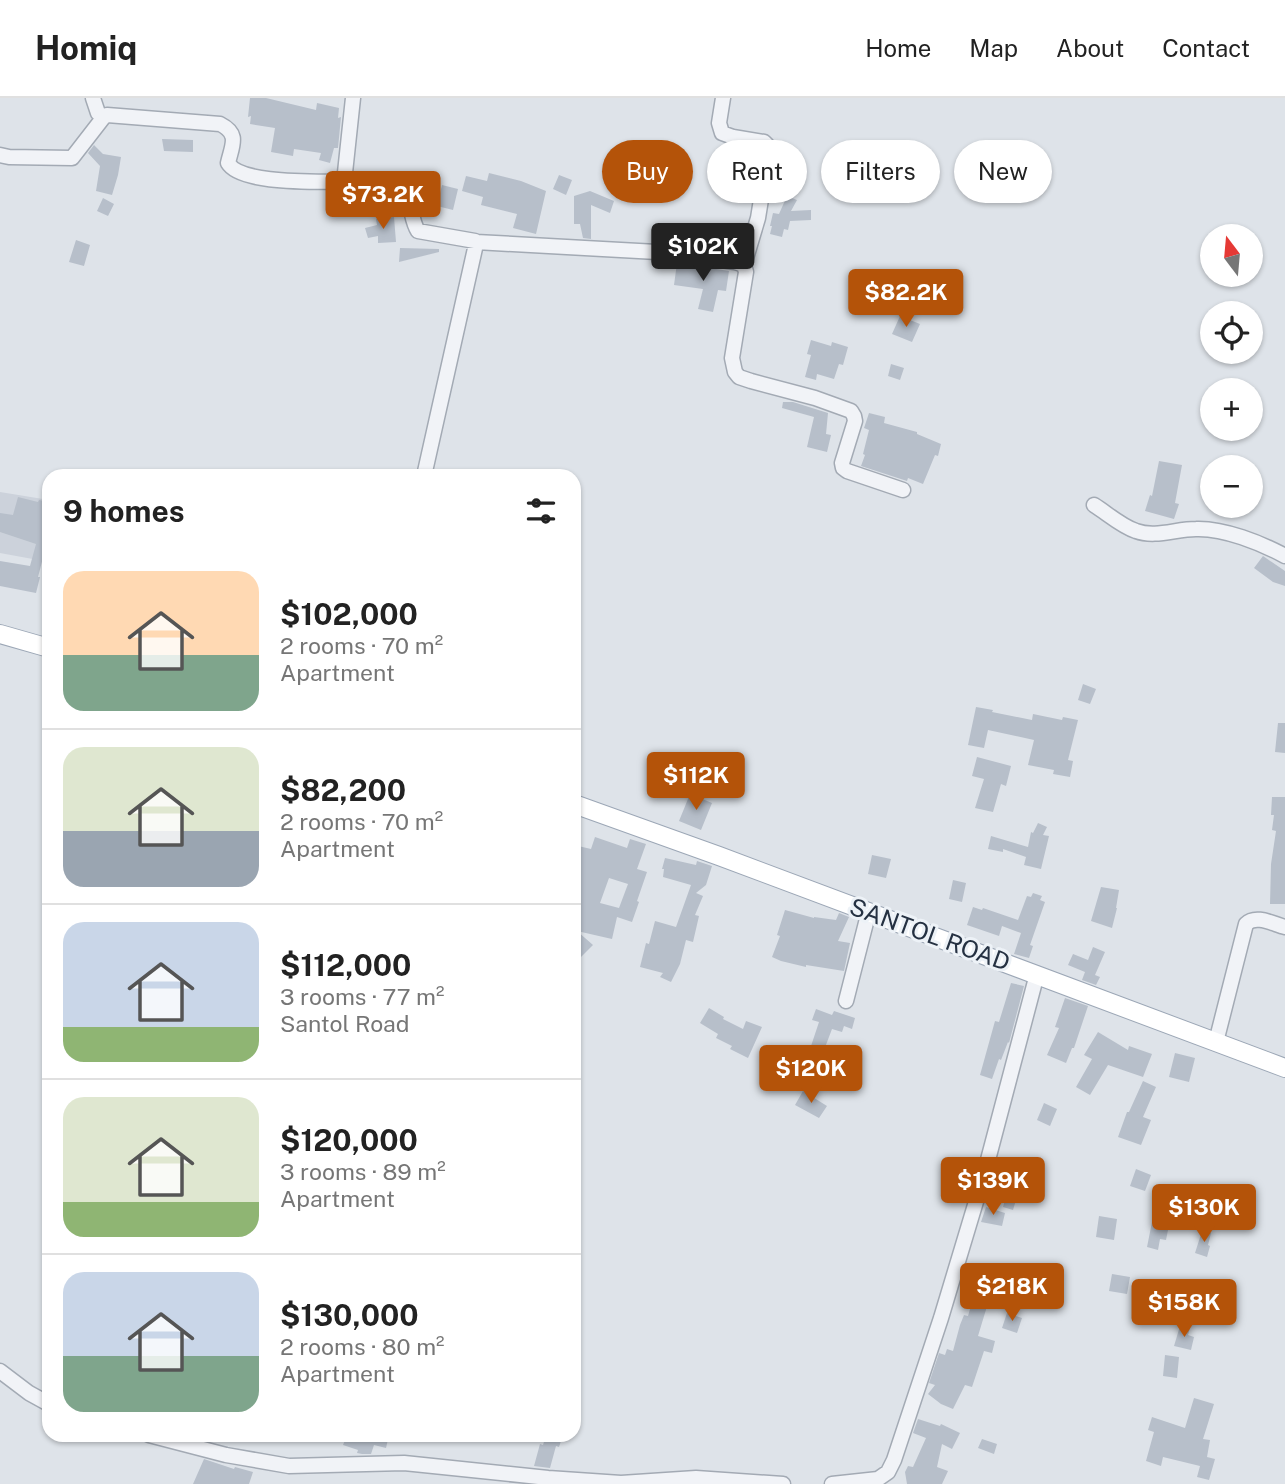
<!DOCTYPE html>
<meta charset="utf-8">
<style>
body{margin:0;font-family:"Public Sans",sans-serif;background:#f6f6f6;color:#222;height:100vh;display:flex;flex-direction:column;font-size:26px;white-space:nowrap}
*{box-sizing:border-box;margin:0}
p{font-size:23px;color:#767676}
.icon{flex:none;width:38px;height:38px;fill:none;stroke:currentColor;stroke-width:2;stroke-linecap:round;stroke-linejoin:round}
.map{position:relative;flex:1;overflow:hidden}
.details{position:absolute;left:42px;top:371px;width:539px;height:973px;display:flex;flex-direction:column;background:#fff;border-radius:21px;box-shadow:0 2px 5px #0004}
.details>*{flex:none}
.top-card{position:absolute;left:602px;top:42px;width:578px;height:63px;display:flex;gap:14px}
.needle{width:46px;rotate:344deg}
.fabs{position:absolute;left:1200px;top:126px;display:grid;gap:14px}
.fabs a{display:grid;place-items:center;width:63px;height:63px;border-radius:50%;background:#fff;box-shadow:0 2px 5px #0004;font-size:35px}
.price{position:absolute;translate:-50% -60px;padding:0 16px;border-radius:7px;background:#b45309;color:#fff;font-size:23px;line-height:46px;filter:drop-shadow(0 2px 4px #0008)}
.price::after{content:'';position:absolute;left:50%;top:42px;width:21px;height:16px;margin-left:-10px;background:inherit;clip-path:polygon(0 0,100% 0,50% 100%)}
.price.selected{background:#222;color:#fff}
ul{padding:0;list-style:none}
li{display:flex;align-items:center;gap:21px;height:175px;padding:0 21px}
li+li{border-top:2px solid #e0e0e0}
li span{display:grid;place-items:center;flex:none;width:196px;height:140px;border-radius:21px;color:#555}
li>.icon{margin-inline-start:auto}
span .icon{width:84px;height:84px;fill:#fffc;stroke-width:1}
li b{font-size:30px}
h2{display:flex;justify-content:space-between;align-items:center;height:84px;padding:0 21px;font-size:30px}
.pill{padding:0 24px;border-radius:32px;background:#fff;box-shadow:0 2px 5px #0004;font-size:24px;line-height:63px}
.pill.selected{background:#b45309;color:#fff}
header{display:flex;align-items:center;gap:42px;box-sizing:border-box;height:98px;padding:0 35px;background:#fff;border-bottom:2px solid #e0e0e0}
header strong{font-size:33px}
nav{display:flex;gap:38px;margin-inline-start:auto;font-size:24px}
.map>svg:first-child{display:block}
.built{fill:#ccd2db}
.building{fill:#b7bfca;fill-rule:evenodd}
.lines{fill:none;stroke-linecap:round;stroke-linejoin:round}
.minor-casing{stroke:#a3aab4;stroke-width:17}
.major-casing{stroke:#9ca7b6;stroke-width:20}
.minor{stroke:#f1f3f7;stroke-width:14}
.major{stroke:#fff;stroke-width:18}
.labels{text-anchor:middle;dominant-baseline:central;stroke-width:6;stroke-linejoin:round;paint-order:stroke}
.street-label{font-size:24px;fill:#253142;stroke:#edf2f7}
</style>
<header>
<strong>Homiq</strong>
<nav><a>Home</a><a>Map</a><a>About</a><a>Contact</a></nav>
</header>
<div class="map">
<svg width="1285" height="1386" viewBox="0 0 1285 1386">
<rect width="100%" height="100%" fill="#dee3e9"/>
<path class="built" d="M0 394 49 402V464L0 455Z"/>
<path class="building" d="M250 0H266L316 12 317 5 339 10 338 20 341 19 338 50H334L330 65 319 62 321 55 294 51 293 58 271 54 275 30 250 26 251 18 248 19Z
M162 41 193 42V54L164 53Z
M94 47 103 56 121 59 118 77 112 97 96 93 100 68 88 55Z
M489 75 521 83 546 93 536 136 513 130 517 116 481 107 483 99 462 93 466 78 487 83Z
M559 77 572 82 566 97 553 91Z
M442 87 458 91 453 112 437 108Z
M590 93 614 103 610 115 591 107V141L583 140 580 126H574V98Z
M787 98 797 102 791 113 811 112V122L790 123 788 132 784 131 782 139 770 136 772 128H770L773 115 779 116Z
M103 100 114 106 108 118 97 113Z
M394 119 396 144 378 145V138L368 140 365 130 377 127 376 121Z
M731 134 743 136 738 155 676 145 678 137 715 144 716 140 729 142Z
M76 142 90 147 84 168 69 164Z
M400 150 439 151V154L399 164Z
M677 165 729 173 726 193 718 192 713 214 698 211 703 191 674 187Z
M900 218 920 226 912 244 892 236Z
M811 242 831 248 832 244 848 249 843 267 839 266 834 281 817 276 816 282 805 279 811 257 807 256Z
M891 266 904 270 900 282 888 278Z
M783 304H793L828 315 826 336 831 337 827 354 807 349 814 319 782 310Z
M869 315 885 319 884 325 917 334V336L941 346 938 358 935 357 923 386 908 380 907 383 861 368 865 357 863 356 869 332 864 330Z
M1159 363 1182 367 1175 405 1179 406 1174 421 1145 413 1150 397 1152 398Z
M18 399 38 404 39 402 49 404V453L45 452 38 479H40L36 495 0 488V463L30 468 36 446 0 434V415L13 417Z
M1263 458 1285 473V488L1273 484 1254 470Z
M1083 586 1096 591 1090 606 1078 602Z
M976 609 993 612 992 614 1032 622 1033 616 1062 622 1063 619 1078 622 1068 662 1073 663 1070 679 1053 676 1054 672 1028 667 1034 642 988 632 984 650 968 647Z
M1278 625H1285V655L1275 654Z
M977 659 1011 668 1006 688 1001 686 993 714 975 710 984 681 972 678Z
M690 696 712 705 701 732 679 723Z
M1272 699H1285V806H1270L1271 766 1276 733 1272 732 1274 717H1271Z
M1038 725 1047 729 1043 737 1049 738 1041 771 1024 767 1026 759 1003 751V754L988 751 991 738 1028 749 1031 734 1033 735Z
M595 739 627 750 630 741 646 746 637 771 647 774 637 803 639 804 632 824 617 819 612 841 577 833 593 847 574 866V747L591 751ZM609 780 628 786 619 810 600 805Z
M872 757 891 761 886 780 868 776Z
M665 760 696 767 697 763 712 768 706 787 696 795 703 798 695 817 699 818 693 844 686 842 680 866 671 884 660 879 663 875 640 869 646 845 649 846 655 823 676 829 691 787 663 779 664 771H662Z
M953 782 966 785 962 804 949 801Z
M1101 789 1119 792 1116 810H1117L1112 830 1091 823Z
M1033 795 1042 798 1040 802 1045 804 1030 847 1033 848 1029 860 1014 856 1021 835 1002 828 999 838 967 827 973 809 982 812 983 810 1018 822 1027 798 1031 799Z
M785 812 814 820V819L836 822 839 815 849 819 838 843 850 845 844 873 806 867V869L781 863 772 859 780 838 777 837Z
M1093 849 1105 854 1095 877 1100 879 1096 887 1082 882 1085 874 1068 867 1073 856 1088 862Z
M1011 885 1024 888 1009 945 1008 944 1001 962 999 961 992 981 980 977 995 923 999 924Z
M1065 900 1088 908 1074 950H1072L1066 965 1047 957 1059 930 1055 929Z
M709 910 724 919 723 921 743 931 746 923 762 929 748 960 730 951 732 948 716 940 718 936 700 925Z
M816 911 832 917 834 913 855 920 852 931 844 928 842 934 832 931 821 960 823 961 816 975 805 969 813 953 810 951 819 924 812 922Z
M1098 934 1128 952 1129 948 1152 956 1143 979 1108 967 1090 997 1076 989 1092 961 1084 957Z
M1175 955 1195 960 1189 984 1169 979Z
M1143 983 1156 989 1143 1019 1151 1022 1141 1047 1118 1039 1127 1014H1129Z
M803 993 827 1008 819 1020 795 1007Z
M1044 1005 1057 1011 1050 1028 1037 1022Z
M1001 1066 1018 1071 1015 1082 997 1077Z
M1136 1071 1151 1077 1145 1093 1130 1088Z
M1010 1083 1029 1088 1025 1104 1016 1102 1013 1112 1003 1109Z
M986 1109 1005 1115 1002 1128 981 1124Z
M1099 1118 1117 1121 1114 1142 1096 1139Z
M1152 1124 1169 1127 1166 1142 1160 1141 1158 1152 1147 1149Z
M1202 1133 1211 1135 1208 1147 1210 1148 1207 1159 1195 1155Z
M1112 1176 1130 1179 1127 1196 1109 1193Z
M973 1201 988 1205 978 1238 995 1243 992 1255 984 1253 972 1289 965 1287 953 1311 941 1306 928 1296 935 1287 929 1285 939 1255 945 1257 947 1251 953 1253 960 1227 964 1217 968 1218Z
M1007 1215 1022 1220 1017 1235 1002 1230Z
M1180 1228 1190 1230 1188 1237 1194 1239 1191 1252 1174 1248Z
M1165 1257 1179 1259 1177 1280 1163 1278Z
M1194 1300 1214 1306 1203 1341 1210 1342 1207 1359 1215 1361 1209 1382 1197 1379 1200 1368 1163 1359 1161 1368 1146 1363 1154 1334 1148 1332 1152 1319 1185 1330Z
M918 1321 940 1328 941 1326 960 1335 952 1351 942 1346 937 1369 948 1373 942 1386H907L905 1374 908 1368 913 1369 926 1340 913 1335Z
M347 1337H389L386 1350 374 1347 371 1356H362L357 1355 358 1352 343 1347Z
M546 1337H563L559 1349 556 1348 550 1370 534 1368 540 1346 543 1347Z
M982 1341 997 1346 994 1356 978 1350Z
M204 1361 234 1371 235 1369 253 1374 249 1386H193Z"/>
<g class="lines">
<defs>
<path id="minor" d="M93 0 98 15 103 20
M723 0 719 25 722 35 733 39 764 44 767 47 769 52 758 120 744 167
M0 57 9 59 72 60 103 20 107 17 220 26C240 36 232 47 228 65 241 87 320 83 343 84 363 86 383 91 402 94 413 103 410 121 418 133L475 143 476 146 424 378
M344 84 353 0
M476 144 675 155 735 164 744 167 746 174 732 260 735 274 739 279 751 283 815 300 851 313 854 318 855 323 842 365 843 370 847 373 903 392
M1094 407C1107 415 1121 428 1136 433 1155 440 1176 431 1196 431 1224 430 1261 445 1285 458
M846 903 869 813
M1216 944 1246 826C1256 816 1273 826 1285 829
M0 1273 29 1295 49 1306
M149 1337 226 1357 289 1368 404 1365 548 1380 621 1385 696 1380 783 1386
M832 1386 878 1381 888 1374 894 1362 941 1220 984 1077 1037 876"/>
<path id="major" d="M0 536 49 550
M574 706 719 758 1285 970"/>
</defs>
<use href="#minor" class="minor-casing"/>
<use href="#major" class="major-casing"/>
<use href="#minor" class="minor"/>
<use href="#major" class="major"/>
</g>
<g class="labels">
<g class="street-label">
<text transform="translate(930 836) rotate(20)">SANTOL ROAD</text>
</g>
</g>
</svg>
<div class="fabs">
<a><svg class="needle" viewBox="-14 -14 28 28"><path d="M0-13l5 13h-10z" fill="#e53935"/><path d="M0 13l5-13h-10z" fill="#767676"/></svg></a>
<a><svg class="icon" aria-label="locate" viewBox="0 0 24 24"><circle cx="12" cy="12" r="6"/><path d="M12 2v4M12 18v4M2 12h4M18 12h4"/></svg></a>
<a>+</a>
<a>−</a>
</div>
<b class="price" style="left:383px;top:133px">$73.2K</b>
<b class="price selected" style="left:703px;top:185px">$102K</b>
<b class="price" style="left:906px;top:231px">$82.2K</b>
<b class="price" style="left:696px;top:714px">$112K</b>
<b class="price" style="left:811px;top:1007px">$120K</b>
<b class="price" style="left:993px;top:1119px">$139K</b>
<b class="price" style="left:1204px;top:1146px">$130K</b>
<b class="price" style="left:1012px;top:1225px">$218K</b>
<b class="price" style="left:1184px;top:1241px">$158K</b>
<div class="top-card">
<a class="pill selected">Buy</a>
<a class="pill">Rent</a>
<a class="pill">Filters</a>
<a class="pill">New</a>
</div>
<section class="details">
<h2>9 homes<svg class="icon" aria-label="filters" viewBox="0 0 24 24"><path d="M4 7h16M4 17h16"/><circle cx="9" cy="7" r="2"/><circle cx="15" cy="17" r="2"/></svg></h2>
<ul>
<li><span style="background:linear-gradient(#ffd9b3 60%,#7fa58c 0)"><svg class="icon" aria-label="home" viewBox="0 0 24 24"><path d="M3 11l9-7 9 7M6 9v11h12V9"/></svg></span><div><b>$102,000</b><p>2 rooms · 70 m²</p><p>Apartment</p></div></li>
<li><span style="background:linear-gradient(#dfe7d0 60%,#9aa5b1 0)"><svg class="icon" aria-label="home" viewBox="0 0 24 24"><path d="M3 11l9-7 9 7M6 9v11h12V9"/></svg></span><div><b>$82,200</b><p>2 rooms · 70 m²</p><p>Apartment</p></div></li>
<li><span style="background:linear-gradient(#c9d6e8 75%,#8fb573 0)"><svg class="icon" aria-label="home" viewBox="0 0 24 24"><path d="M3 11l9-7 9 7M6 9v11h12V9"/></svg></span><div><b>$112,000</b><p>3 rooms · 77 m²</p><p>Santol Road</p></div></li>
<li><span style="background:linear-gradient(#dfe7d0 75%,#8fb573 0)"><svg class="icon" aria-label="home" viewBox="0 0 24 24"><path d="M3 11l9-7 9 7M6 9v11h12V9"/></svg></span><div><b>$120,000</b><p>3 rooms · 89 m²</p><p>Apartment</p></div></li>
<li><span style="background:linear-gradient(#c9d6e8 60%,#7fa58c 0)"><svg class="icon" aria-label="home" viewBox="0 0 24 24"><path d="M3 11l9-7 9 7M6 9v11h12V9"/></svg></span><div><b>$130,000</b><p>2 rooms · 80 m²</p><p>Apartment</p></div></li>
</ul>
</section>
</div>
